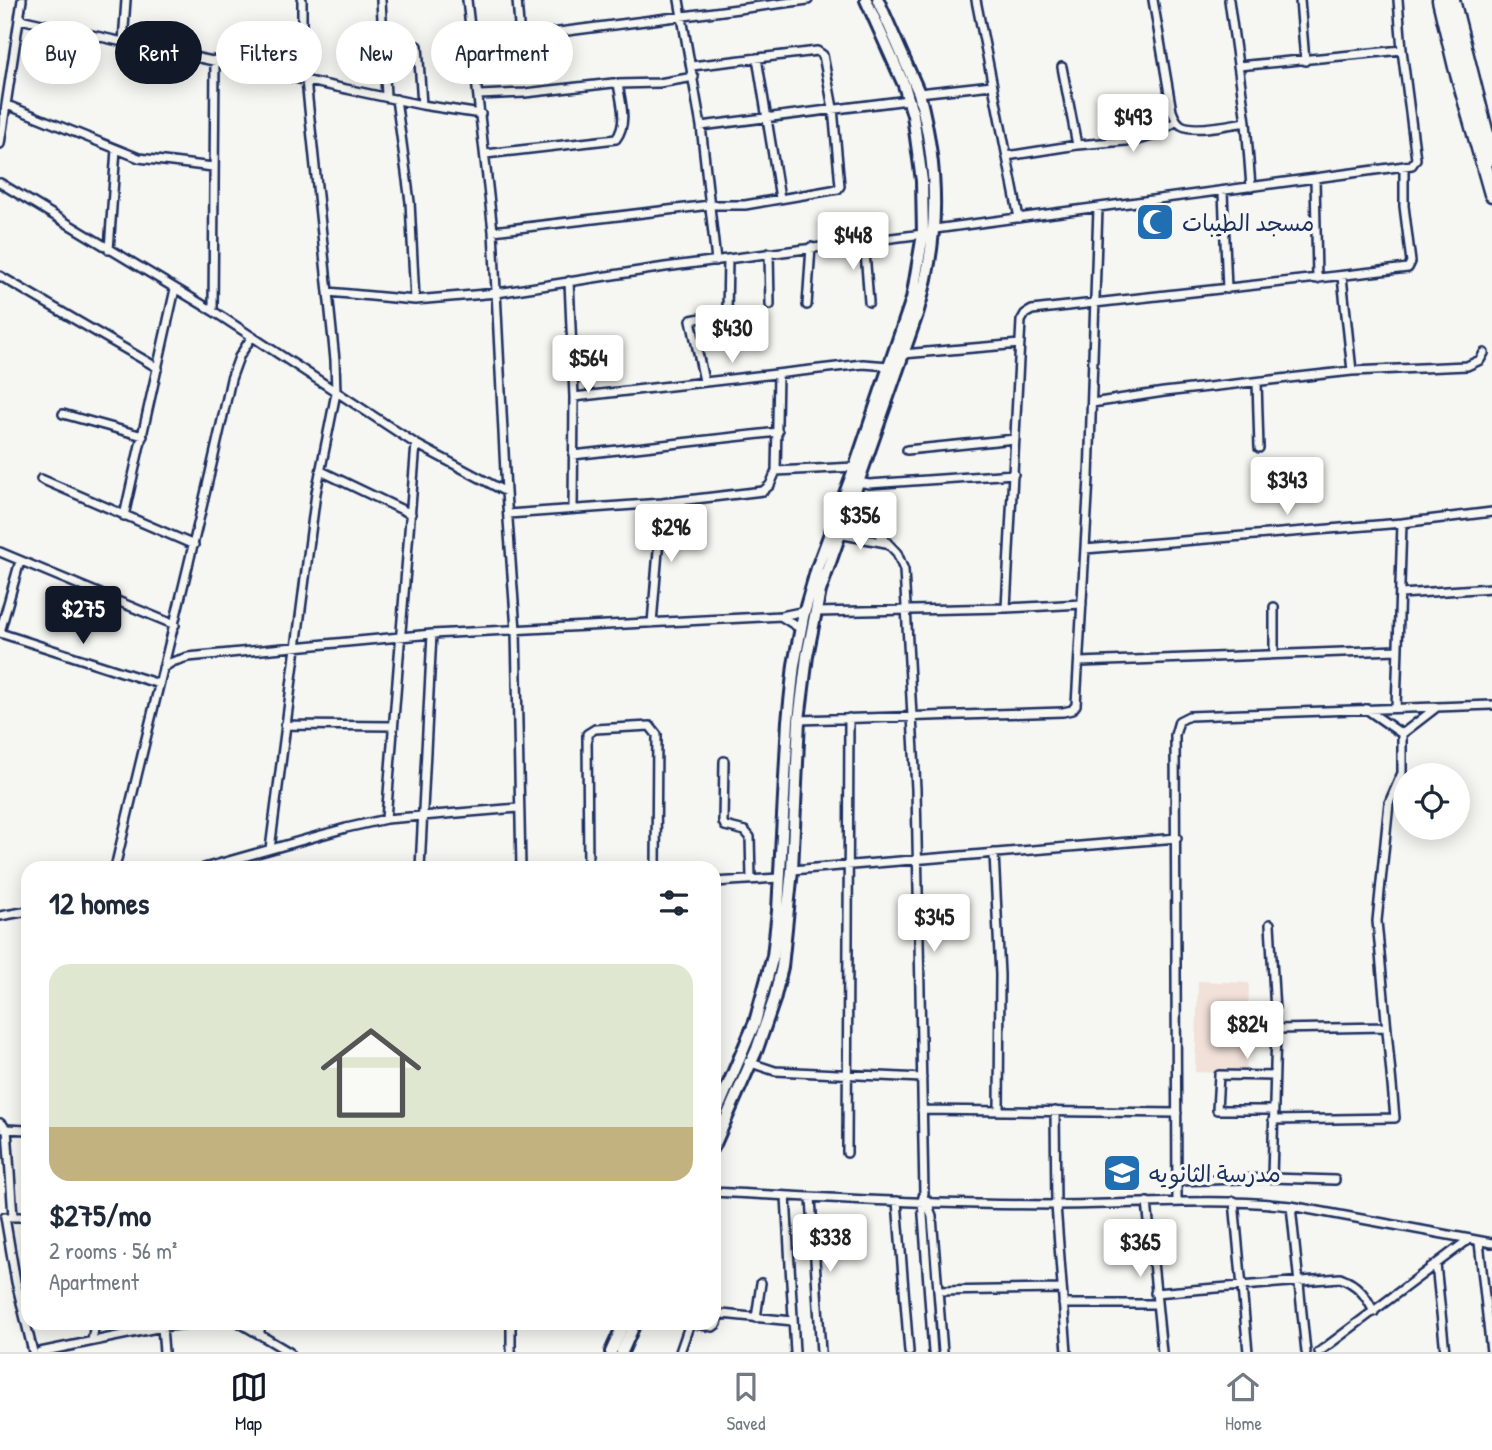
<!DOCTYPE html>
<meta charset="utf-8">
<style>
body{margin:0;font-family:"Patrick Hand","Playpen Sans Arabic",sans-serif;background:#f6f6f7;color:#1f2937;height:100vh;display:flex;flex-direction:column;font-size:26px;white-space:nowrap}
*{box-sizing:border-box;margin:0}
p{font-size:23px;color:#747a83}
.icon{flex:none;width:38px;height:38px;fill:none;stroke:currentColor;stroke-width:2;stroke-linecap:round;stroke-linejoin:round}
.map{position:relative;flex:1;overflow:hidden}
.sheet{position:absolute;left:21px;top:861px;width:700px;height:469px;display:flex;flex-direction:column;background:#fff;border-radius:21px;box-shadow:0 4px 18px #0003}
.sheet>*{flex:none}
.guide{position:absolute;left:21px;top:21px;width:700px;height:63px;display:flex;gap:14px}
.fabs{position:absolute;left:1393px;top:763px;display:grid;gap:14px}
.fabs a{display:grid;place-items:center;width:77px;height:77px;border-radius:50%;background:#fff;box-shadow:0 4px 18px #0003;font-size:35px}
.price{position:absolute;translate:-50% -60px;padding:0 16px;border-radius:7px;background:#fff;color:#222;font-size:23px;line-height:46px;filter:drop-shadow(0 2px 4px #0008)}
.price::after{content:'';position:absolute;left:50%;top:42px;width:21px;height:16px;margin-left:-10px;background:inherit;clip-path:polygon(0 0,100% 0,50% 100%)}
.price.selected{background:#111827;color:#fff}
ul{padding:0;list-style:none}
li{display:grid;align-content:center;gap:14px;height:371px;padding:0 28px}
li span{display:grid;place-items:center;height:217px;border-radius:21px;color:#555}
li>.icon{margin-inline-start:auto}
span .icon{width:126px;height:126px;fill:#fffc;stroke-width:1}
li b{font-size:30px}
h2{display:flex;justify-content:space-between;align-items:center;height:84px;padding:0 28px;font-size:30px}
.tag{padding:0 24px;border-radius:32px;background:#fff;box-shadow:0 4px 18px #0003;font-size:24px;line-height:63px}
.tag.selected{background:#111827;color:#fff}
.tab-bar{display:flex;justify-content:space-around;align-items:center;height:98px;border-top:2px solid #e0e1e3;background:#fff;font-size:19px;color:#747a83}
.tab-bar a{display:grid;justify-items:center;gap:4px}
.tab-bar .selected{color:#111827}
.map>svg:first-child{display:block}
.built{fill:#f1e1d8}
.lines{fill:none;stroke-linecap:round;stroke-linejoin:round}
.street-casing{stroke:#1b2f5e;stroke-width:12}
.secondary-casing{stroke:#1b2f5e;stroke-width:16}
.highway-casing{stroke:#1b2f5e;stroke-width:19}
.street{stroke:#f6f6f2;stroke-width:7}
.secondary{stroke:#f6f6f2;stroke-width:10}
.highway{stroke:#f6f6f2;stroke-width:14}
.labels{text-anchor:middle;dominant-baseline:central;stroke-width:7;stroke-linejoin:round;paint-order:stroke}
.poi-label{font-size:23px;fill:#1b2f5e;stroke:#f6f6f2;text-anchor:start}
</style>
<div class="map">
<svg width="1492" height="1352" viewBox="0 0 1492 1352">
<rect width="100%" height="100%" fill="#f6f6f2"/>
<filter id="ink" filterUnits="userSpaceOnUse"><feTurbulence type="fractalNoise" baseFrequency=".0143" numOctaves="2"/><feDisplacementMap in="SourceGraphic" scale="14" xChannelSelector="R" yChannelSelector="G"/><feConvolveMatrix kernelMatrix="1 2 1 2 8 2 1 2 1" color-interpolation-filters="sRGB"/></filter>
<g filter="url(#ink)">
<path class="built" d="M1198 981 1249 983 1246 1074 1195 1072Z"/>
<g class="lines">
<defs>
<path id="street" d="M126 0 123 42 422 105 481 114
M302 0V79
M381 0 386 96
M467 0 493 231 506 492 516 630 521 868
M517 0 520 39
M679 0 701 126 716 261
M976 0 1019 218
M1153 0 1172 111C1174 116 1176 122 1181 125 1193 133 1232 124 1246 122
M1229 0 1246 122 1251 187
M1300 0 1305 61
M20 19 123 42
M474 43 808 0
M418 46 422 105
M757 58 780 198
M1238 66 1402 50
M1062 67 1077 145
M618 84 659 83 694 77
M919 93 992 85
M479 95 525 93 613 83 618 84C621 102 628 124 616 139L486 154
M396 99 410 202 415 300
M7 105 139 158 213 167
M701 126 908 100
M0 144 22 0
M1007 156 1077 145 1138 140 1152 136 1177 121
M1315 178 1317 279
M0 183 213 311 416 444 506 492
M1223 192 1227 289
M935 229 1412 165 1416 159 1402 50 1398 0
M493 231 710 205H745L838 189 840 186 833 108 823 55 817 51 692 66
M864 240 869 302
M109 250 116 149
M769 253 770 305
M0 276 158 368
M1342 277 1352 371
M569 281 574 397 573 509
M328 292 415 300 497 293 665 267 923 234
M807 305 811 247
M213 311 215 60
M903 354 1020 344
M704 381 691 320 727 313 728 259
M1257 382 1259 448
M574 397 863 364 889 366
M1092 403 1164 392 1352 371 1467 366 1480 360 1484 353
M63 414 143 436
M907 450 1015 439
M573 455 778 432
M321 471 411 514
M776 471 855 467
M41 479 194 545
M858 482 869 484 1014 474
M855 495 865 519 897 553 904 570 916 789 924 1193 922 1201 933 1352
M508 514 662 503 763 491 770 485 776 471 778 374
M124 516 175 289
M839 534 886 543
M1085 549 1402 523 1492 512
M0 552 175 625
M1401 594 1492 588
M1274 607V654
M1006 608 1021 321 1025 314 1032 310 1408 268 1411 262 1404 206V167
M815 612 1006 608 1082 604
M782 617 801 629
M652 623 662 503
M0 632 20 561
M0 633 159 684
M1080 662 1397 650
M163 668 172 662 188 657 432 634 781 616 805 611
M1396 708 1402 523
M799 720 1063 712 1072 710 1076 705 1089 478 1098 208
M285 725 393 726
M1402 734 1437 707
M724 761 723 822 725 826 745 831 750 837 751 878
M386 819 416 444
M270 849 316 493 336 393 335 360 306 80
M994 853 1000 975 999 1110
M115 868C153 705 196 543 231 379L239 357 251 338
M204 868 346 828 386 819 519 808
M420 868 432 634
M588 868 587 734 595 729 650 726 657 735 656 868
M792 870 1177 838
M714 882 779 878
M0 916 28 911
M1270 924 1276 1029 1272 1178
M1276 1029 1386 1027
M748 1062 775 1071 922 1078
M922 1110 1177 1113
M1272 1110H1217L1219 1075 1274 1076
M1055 1111 1056 1205 1067 1352
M1273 1120 1395 1118 1377 921 1389 803 1402 773V734L1366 709
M0 1123 7 1129 13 1217
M4 1129 28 1130
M847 1153 849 718
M1177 1181 1272 1178 1335 1180
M714 1192C828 1198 942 1205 1056 1205 1134 1205 1212 1197 1291 1206L1492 1243
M786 1196 795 1352
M811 1198 821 1352
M927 1200 932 1217 943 1352
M897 1201 909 1352
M1177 1201 1175 735 1179 721 1189 716 1492 705
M1234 1201 1248 1352
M1147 1202 1162 1352
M1291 1206 1306 1352
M5 1217 16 1282 33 1352
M11 1217H28
M1479 1242 1491 1352
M1436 1264 1445 1352
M938 1291 1061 1289
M1155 1293 1340 1278C1358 1284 1366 1296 1374 1312
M1063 1304H1157
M756 1318 761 1283
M240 1323 289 1352
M260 1323V1335
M690 1323 713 1327 717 1324 719 1315 722 1314 793 1321
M162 1327 164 1352
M92 1341 95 1323
M40 1352 162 1327 195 1323
M511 1352V1323
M680 1352 690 1323
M1319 1352 1468 1240"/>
<path id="secondary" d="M714 1118 755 1022 773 956 778 911 788 721 794 665 803 617 817 568 855 467 912 299 923 234 922 181 913 115 904 85 866 0
M714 1146 757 1049 774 1000 782 967 792 870 799 720 807 656 820 591 917 314C940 237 939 171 919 93L878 0
M611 1352 624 1323
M622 1352 635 1323"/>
<path id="highway" d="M1440 0 1456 67 1492 194
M1452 0 1492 158"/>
</defs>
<use href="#street" class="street-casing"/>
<use href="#secondary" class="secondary-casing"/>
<use href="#highway" class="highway-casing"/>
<use href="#street" class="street"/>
<use href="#secondary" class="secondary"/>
<use href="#highway" class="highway"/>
</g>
</g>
<defs>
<symbol id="mosque-square" viewBox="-11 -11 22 22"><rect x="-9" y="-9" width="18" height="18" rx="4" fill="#1f6fb2" stroke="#f6f6f2"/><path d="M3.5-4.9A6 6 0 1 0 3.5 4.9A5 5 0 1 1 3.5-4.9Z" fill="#fff"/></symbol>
<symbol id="school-square" viewBox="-11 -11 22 22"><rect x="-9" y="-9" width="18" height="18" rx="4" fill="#1f6fb2" stroke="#f6f6f2"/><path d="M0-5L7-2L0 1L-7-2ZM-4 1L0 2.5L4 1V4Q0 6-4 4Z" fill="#fff"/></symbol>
</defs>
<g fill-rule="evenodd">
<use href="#mosque-square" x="1133" y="200" width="44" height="44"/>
<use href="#school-square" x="1100" y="1151" width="44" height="44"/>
</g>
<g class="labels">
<g class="poi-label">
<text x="1182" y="222">مسجد الطيبات</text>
<text x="1149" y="1173">مدرسة الثانويه</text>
</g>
</g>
</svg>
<div class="fabs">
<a><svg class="icon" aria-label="locate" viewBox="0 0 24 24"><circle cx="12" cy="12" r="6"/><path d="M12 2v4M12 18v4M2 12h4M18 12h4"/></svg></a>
</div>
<b class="price" style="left:1133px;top:154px">$493</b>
<b class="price" style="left:853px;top:272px">$448</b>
<b class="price" style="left:732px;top:365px">$430</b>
<b class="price" style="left:588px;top:395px">$564</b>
<b class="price" style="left:1287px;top:517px">$343</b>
<b class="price" style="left:860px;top:552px">$356</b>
<b class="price" style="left:671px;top:564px">$296</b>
<b class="price selected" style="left:83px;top:646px">$275</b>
<b class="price" style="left:934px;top:954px">$345</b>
<b class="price" style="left:1247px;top:1061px">$824</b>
<b class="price" style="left:830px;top:1274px">$338</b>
<b class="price" style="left:1140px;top:1279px">$365</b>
<div class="guide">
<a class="tag">Buy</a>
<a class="tag selected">Rent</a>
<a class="tag">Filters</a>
<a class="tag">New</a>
<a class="tag">Apartment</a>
</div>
<section class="sheet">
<h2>12 homes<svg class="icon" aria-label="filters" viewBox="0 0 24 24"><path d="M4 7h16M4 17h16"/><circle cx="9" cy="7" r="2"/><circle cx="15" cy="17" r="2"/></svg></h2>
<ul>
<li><span style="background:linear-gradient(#dfe7d0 75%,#c2b280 0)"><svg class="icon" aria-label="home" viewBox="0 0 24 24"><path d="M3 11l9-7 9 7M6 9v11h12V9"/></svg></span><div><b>$275/mo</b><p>2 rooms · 56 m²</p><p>Apartment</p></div></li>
</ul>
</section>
</div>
<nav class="tab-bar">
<a class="selected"><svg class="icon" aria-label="map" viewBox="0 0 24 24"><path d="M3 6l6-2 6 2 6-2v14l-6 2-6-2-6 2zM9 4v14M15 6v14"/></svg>Map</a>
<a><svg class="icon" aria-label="saved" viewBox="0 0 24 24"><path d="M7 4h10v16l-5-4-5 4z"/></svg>Saved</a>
<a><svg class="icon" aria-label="home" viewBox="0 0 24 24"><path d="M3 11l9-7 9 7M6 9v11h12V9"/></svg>Home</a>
</nav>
